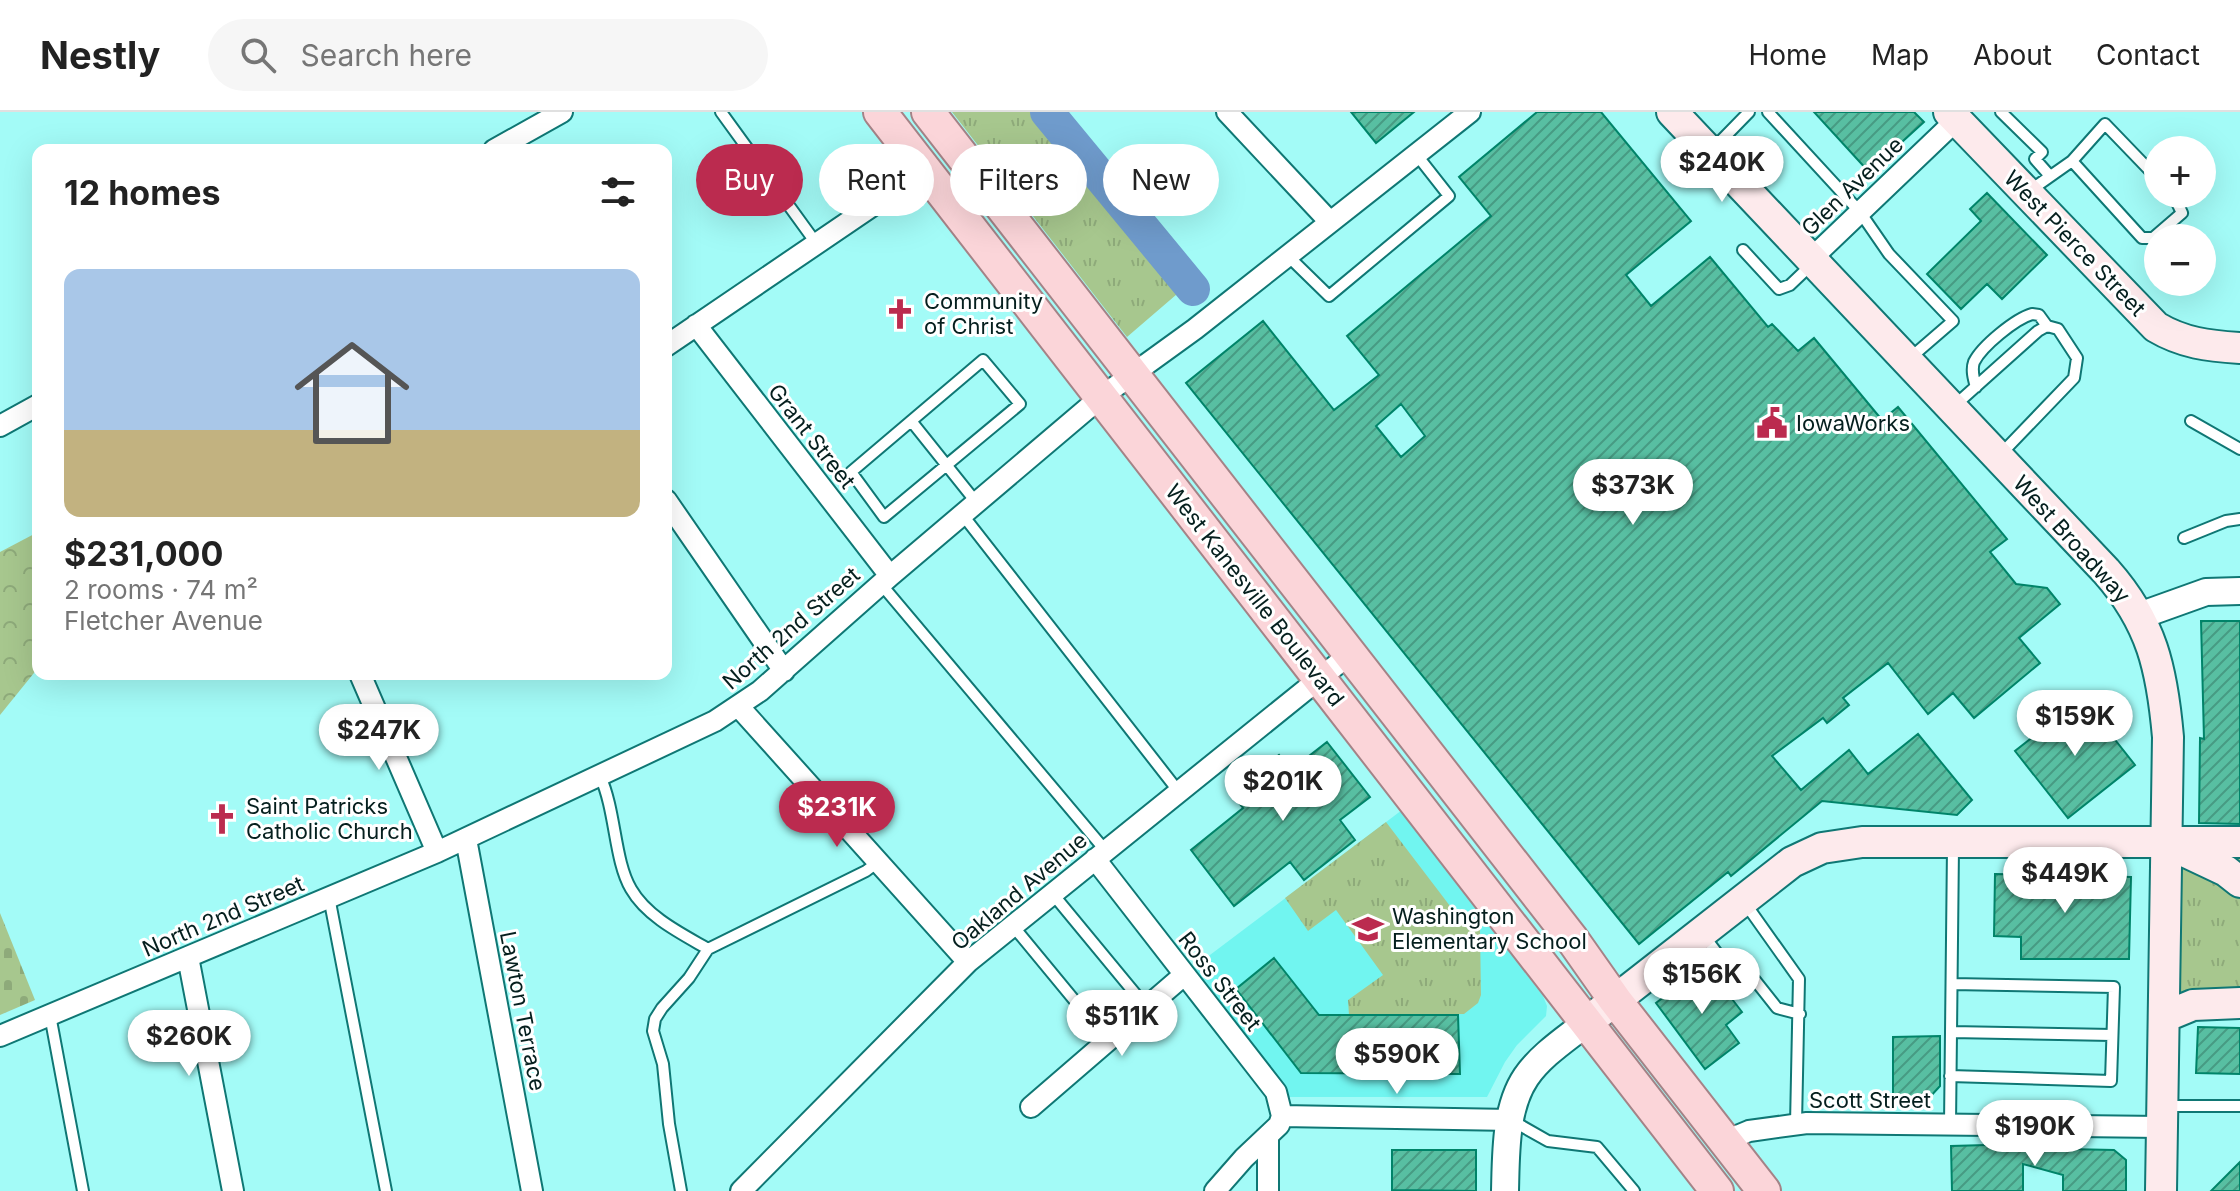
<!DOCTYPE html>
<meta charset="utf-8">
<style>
body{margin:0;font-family:Inter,sans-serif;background:#f6f6f6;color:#222;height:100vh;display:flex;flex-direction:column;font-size:30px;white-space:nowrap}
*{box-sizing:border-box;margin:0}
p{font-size:26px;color:#767676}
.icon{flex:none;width:44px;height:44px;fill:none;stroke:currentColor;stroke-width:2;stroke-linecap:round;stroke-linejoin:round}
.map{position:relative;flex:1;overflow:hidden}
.sheet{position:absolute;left:32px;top:32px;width:640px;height:536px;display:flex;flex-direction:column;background:#fff;border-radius:16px;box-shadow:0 8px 32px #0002}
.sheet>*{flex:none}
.banner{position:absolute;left:696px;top:32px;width:760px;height:72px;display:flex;gap:16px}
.buttons{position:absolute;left:2144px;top:24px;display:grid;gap:16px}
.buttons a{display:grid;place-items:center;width:72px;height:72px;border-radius:50%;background:#fff;box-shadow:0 8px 32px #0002;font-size:40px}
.price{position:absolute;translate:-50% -68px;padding:0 18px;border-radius:28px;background:#fff;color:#222;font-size:26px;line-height:52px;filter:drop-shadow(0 2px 4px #0008)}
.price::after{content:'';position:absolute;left:50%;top:48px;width:24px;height:18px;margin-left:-12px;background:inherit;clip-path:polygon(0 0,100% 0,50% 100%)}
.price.current{background:#bb2b4f;color:#fff}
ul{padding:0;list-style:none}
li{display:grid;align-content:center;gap:16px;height:424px;padding:0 32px}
li span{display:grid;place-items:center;height:248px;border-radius:16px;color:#555}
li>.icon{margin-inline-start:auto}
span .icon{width:144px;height:144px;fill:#fffc;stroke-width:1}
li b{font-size:34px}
h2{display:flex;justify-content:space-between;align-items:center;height:96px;padding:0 32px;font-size:34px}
.tag{padding:0 28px;border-radius:36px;background:#fff;box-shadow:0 8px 32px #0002;font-size:28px;line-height:72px}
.tag.current{background:#bb2b4f;color:#fff}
header{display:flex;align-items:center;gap:48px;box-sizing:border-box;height:112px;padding:0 40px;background:#fff;border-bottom:2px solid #e0e0e0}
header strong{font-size:38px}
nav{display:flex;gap:44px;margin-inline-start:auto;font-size:28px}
.search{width:560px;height:72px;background:#f6f6f6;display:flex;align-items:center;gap:20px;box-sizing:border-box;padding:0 28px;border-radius:44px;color:#767676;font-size:30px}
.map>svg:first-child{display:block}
.built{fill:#71f5f0}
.forest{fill:url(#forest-crowns)}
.cemetery{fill:url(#cemetery-stones)}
.park{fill:url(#park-tufts)}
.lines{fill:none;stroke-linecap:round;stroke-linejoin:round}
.river{stroke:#6f9bcc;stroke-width:34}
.building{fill:url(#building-hatch);stroke:#008469;stroke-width:2;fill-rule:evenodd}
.service-casing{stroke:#0f7774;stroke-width:14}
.minor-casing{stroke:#0f7774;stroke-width:24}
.tertiary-casing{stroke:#0f7774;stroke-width:30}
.secondary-casing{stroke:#0f7774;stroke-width:34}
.primary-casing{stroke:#a48387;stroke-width:36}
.service{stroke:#fff;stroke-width:10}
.minor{stroke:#fff;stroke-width:20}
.tertiary{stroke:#fff;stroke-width:26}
.secondary{stroke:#fdeaec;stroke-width:30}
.primary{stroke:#fbd5d9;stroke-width:32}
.labels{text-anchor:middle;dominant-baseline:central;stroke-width:6;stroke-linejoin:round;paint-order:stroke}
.street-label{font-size:22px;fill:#051f1e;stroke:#fff}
.poi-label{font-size:22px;fill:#051f1e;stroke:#fff;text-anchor:start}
</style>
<header>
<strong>Nestly</strong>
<div class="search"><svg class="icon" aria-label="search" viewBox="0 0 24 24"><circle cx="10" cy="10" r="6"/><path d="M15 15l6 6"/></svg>Search here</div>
<nav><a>Home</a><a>Map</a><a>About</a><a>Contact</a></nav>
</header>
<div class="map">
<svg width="2240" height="1079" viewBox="0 0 2240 1079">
<defs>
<pattern id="forest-crowns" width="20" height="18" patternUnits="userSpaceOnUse" patternTransform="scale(2)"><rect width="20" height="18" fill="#a7c78e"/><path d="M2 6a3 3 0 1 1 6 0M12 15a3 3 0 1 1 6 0" fill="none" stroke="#8eaa7a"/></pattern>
<pattern id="cemetery-stones" width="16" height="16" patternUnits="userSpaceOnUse" patternTransform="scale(2)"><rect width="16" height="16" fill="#a7c78e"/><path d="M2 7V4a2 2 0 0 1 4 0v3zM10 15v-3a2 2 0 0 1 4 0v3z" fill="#8eaa7a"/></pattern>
<pattern id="park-tufts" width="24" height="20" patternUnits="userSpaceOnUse" patternTransform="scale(2)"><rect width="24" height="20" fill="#a7c78e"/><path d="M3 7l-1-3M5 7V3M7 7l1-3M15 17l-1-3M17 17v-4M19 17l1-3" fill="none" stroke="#8eaa7a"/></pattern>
<pattern id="building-hatch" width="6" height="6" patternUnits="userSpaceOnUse" patternTransform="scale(2)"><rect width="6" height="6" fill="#58bfa2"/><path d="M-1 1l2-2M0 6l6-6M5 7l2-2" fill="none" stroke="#479b83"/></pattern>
</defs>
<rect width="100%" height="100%" fill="#a3fbf7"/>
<path class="built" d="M1402 698 1543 884 1547 894 1546 904 1517 933 1505 950 1487 985H1288L1194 855Z"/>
<path class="forest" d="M38 420V556L0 603V440Z"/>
<path class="cemetery" d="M0 801 35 888 0 903Z"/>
<path class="park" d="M952 0H1054L1198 164 1127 225Z
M1386 710 1466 815 1480 817 1481 883 1478 891 1464 902 1349 903 1348 888 1383 863 1336 798 1308 819 1285 786Z
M2166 730H2240V891L2164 905Z"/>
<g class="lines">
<path class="river" d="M1047 0 1193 177"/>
</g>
<path class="building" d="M1351 0H1414L1376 31Z
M1537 0H1601L1691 109 1626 163 1651 194 1710 145 1768 215 1772 212 1798 239 1814 226 1882 308 1898 295 2007 427 1990 440 2016 472 2047 476 2060 492 2019 526 2040 551 1974 606 1953 581 1928 602 1888 551 1843 586 1849 593 1827 611 1823 606 1772 644 1801 678 1849 638 1868 662 1918 622 1972 688 1957 703 1822 689 1731 764 1728 760 1639 832 1186 271 1263 209 1334 298 1379 263 1347 224 1491 104 1459 65ZM1401 292 1425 324 1401 345 1376 314Z
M1814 0H1914L1924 10 1869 60Z
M1987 81 2047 143 2002 187 1987 172 1961 197 1927 162 1981 109 1970 97Z
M2201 509H2240V712L2199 711 2200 626 2204 627Z
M2082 586 2135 653 2068 706 2015 639Z
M1327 630 1370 685 1340 708 1355 728 1304 768 1290 750 1234 794 1191 738 1243 696 1231 681 1279 643 1291 658Z
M1995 762 2131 765 2129 847H2021V825L1994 824Z
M1274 846 1319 903H1458L1460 962 1301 961 1236 877Z
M1706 853 1742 900 1726 913 1739 931 1705 957 1656 891Z
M2198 915 2240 916V962L2196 961Z
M1940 924V974L1929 986H1893V925Z
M2023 1032V1036L2114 1038 2126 1048V1079H2063V1063L2023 1052V1079H1952L1951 1034Z
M1392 1038H1476V1079L1392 1078Z
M2240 1050V1079H2211Z"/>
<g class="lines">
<defs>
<path id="service" d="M721 0 816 131
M1768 0 1860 100 1889 142 1953 209 1909 247
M2001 0 2042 40 2035 47 2050 64
M1711 39 1749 0
M2072 49 2142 126H2153L2182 101 2173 82
M2028 80 2072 49 2105 12 2158 67
M1743 138 1779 177 1790 173 1811 153
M1288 144 1329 184 1449 84 1416 42
M983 248 1020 292 884 405 851 360Z
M1976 275C1974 268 1971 258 1974 250 1982 234 2015 207 2032 202L2039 203 2047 214
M1953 295 2038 219 2047 214 2058 217 2077 246 2074 266 1999 344
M2191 309 2240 337
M912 310 976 390
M962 402 1179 680
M2184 426 2226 409 2240 407
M881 472 1105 738
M600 664C616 699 614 748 631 777 647 805 682 822 708 837
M1052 781 1147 896
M329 785 386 1079
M1745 791 1799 867 1796 1012
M1013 814 1108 929
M1704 824 1720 845 1739 848 1777 896 1800 902
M50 903 83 1079
M1951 920 2112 923
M1950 964 2111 969 2114 875 1952 872
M2164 994H2240
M1511 1008 1548 1029 1597 1035 1634 1079
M1950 1013 1953 735
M681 1079 669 1012 663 952 653 919 655 907 662 896 689 866 708 837 866 759 878 750"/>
<path id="minor" d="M1227 0 1330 110
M494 38 562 0
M1811 147 1948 16 1957 0
M696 213 890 464
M666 234 925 58
M0 314 38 293
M666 388 784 559
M360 562 437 740
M739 595 968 850
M466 727 532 1079
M1095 747 1276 980 1282 1004 1279 1013 1244 1046 1215 1079
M188 845 233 1079
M0 924 437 740 715 609 760 579 890 464 1101 285 1195 217 1470 0
M1031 995 1184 863
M1282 1004 1511 1008
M1268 1025V1079
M1725 1029 1749 1019 1807 1011 2161 1015
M741 1079 968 850 1350 542"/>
<path id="tertiary" d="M2139 504 2206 480 2240 479
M1505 1079C1506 1042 1505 996 1526 965 1541 943 1566 927 1586 911"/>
<path id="secondary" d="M1672 0 2106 459C2152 511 2162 557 2168 625L2161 1079
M1949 0 2156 215C2183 231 2208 234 2240 236
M2171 733 2226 759 2240 770
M2164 905 2193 893 2240 891
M1586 911 1792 750 1822 736 1862 730H2240"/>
<path id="primary" d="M880 0 1717 1079
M928 0 1572 827 1615 888 1764 1079"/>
</defs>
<use href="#service" class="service-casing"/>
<use href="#minor" class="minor-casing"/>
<use href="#tertiary" class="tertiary-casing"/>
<use href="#secondary" class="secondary-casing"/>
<use href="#primary" class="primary-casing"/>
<use href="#service" class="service"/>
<use href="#minor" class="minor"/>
<use href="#tertiary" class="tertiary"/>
<use href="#secondary" class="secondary"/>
<use href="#primary" class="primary"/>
</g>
<defs>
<symbol id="church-bare" viewBox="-9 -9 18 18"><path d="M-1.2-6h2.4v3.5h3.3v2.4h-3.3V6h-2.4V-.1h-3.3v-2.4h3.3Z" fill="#bb2b4f" stroke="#fff" stroke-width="2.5" paint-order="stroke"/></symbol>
<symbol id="civic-bare" viewBox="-9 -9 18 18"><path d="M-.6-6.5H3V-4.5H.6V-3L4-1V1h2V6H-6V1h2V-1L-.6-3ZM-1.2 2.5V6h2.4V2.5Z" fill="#bb2b4f" stroke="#fff" stroke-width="2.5" paint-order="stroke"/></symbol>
<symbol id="school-bare" viewBox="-9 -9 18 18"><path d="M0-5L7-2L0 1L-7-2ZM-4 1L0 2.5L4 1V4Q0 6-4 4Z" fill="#bb2b4f" stroke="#fff" stroke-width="2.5" paint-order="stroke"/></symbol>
</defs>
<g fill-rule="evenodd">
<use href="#church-bare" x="878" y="180" width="44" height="44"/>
<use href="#civic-bare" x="1750" y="289" width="44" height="44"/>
<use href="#church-bare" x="200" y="685" width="44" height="44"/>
<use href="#school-bare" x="1346" y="795" width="44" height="44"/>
</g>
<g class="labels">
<g class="street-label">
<text transform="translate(1852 74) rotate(-44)">Glen Avenue</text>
<text transform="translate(2075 131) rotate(46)">West Pierce Street</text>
<text transform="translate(812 324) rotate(52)">Grant Street</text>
<text transform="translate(2072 427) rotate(48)">West Broadway</text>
<text transform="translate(1255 483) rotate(52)">West Kanesville Boulevard</text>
<text transform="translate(791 516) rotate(-41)">North 2nd Street</text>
<text transform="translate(1019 779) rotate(-40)">Oakland Avenue</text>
<text transform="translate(223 804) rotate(-23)">North 2nd Street</text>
<text transform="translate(1220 869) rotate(52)">Ross Street</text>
<text transform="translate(523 899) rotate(79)">Lawton Terrace</text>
<text x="1870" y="988">Scott Street</text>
</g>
<g class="poi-label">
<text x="924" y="189">Community<tspan x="924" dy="25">of Christ</tspan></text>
<text x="1796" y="311">IowaWorks</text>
<text x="246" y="694">Saint Patricks<tspan x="246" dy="25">Catholic Church</tspan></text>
<text x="1392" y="804">Washington<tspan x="1392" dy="25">Elementary School</tspan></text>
</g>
</g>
</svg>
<div class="buttons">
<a>+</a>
<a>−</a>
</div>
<b class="price" style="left:1722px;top:92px">$240K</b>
<b class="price" style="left:1633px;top:415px">$373K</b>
<b class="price" style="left:2075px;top:646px">$159K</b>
<b class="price" style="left:379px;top:660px">$247K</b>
<b class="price" style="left:1283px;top:711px">$201K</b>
<b class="price current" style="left:837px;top:737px">$231K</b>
<b class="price" style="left:2065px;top:803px">$449K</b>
<b class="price" style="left:1702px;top:904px">$156K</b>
<b class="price" style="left:1122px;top:946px">$511K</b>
<b class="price" style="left:189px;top:966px">$260K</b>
<b class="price" style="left:1397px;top:984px">$590K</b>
<b class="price" style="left:2035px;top:1056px">$190K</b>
<div class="banner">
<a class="tag current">Buy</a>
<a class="tag">Rent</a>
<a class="tag">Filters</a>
<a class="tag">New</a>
</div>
<section class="sheet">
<h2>12 homes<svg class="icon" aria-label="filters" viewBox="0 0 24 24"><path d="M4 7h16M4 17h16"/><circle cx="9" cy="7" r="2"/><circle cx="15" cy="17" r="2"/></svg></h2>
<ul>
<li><span style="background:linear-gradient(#a9c7e8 65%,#c2b280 0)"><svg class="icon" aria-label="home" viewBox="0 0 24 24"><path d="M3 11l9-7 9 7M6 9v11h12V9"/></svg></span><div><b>$231,000</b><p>2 rooms · 74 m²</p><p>Fletcher Avenue</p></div></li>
</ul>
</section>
</div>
